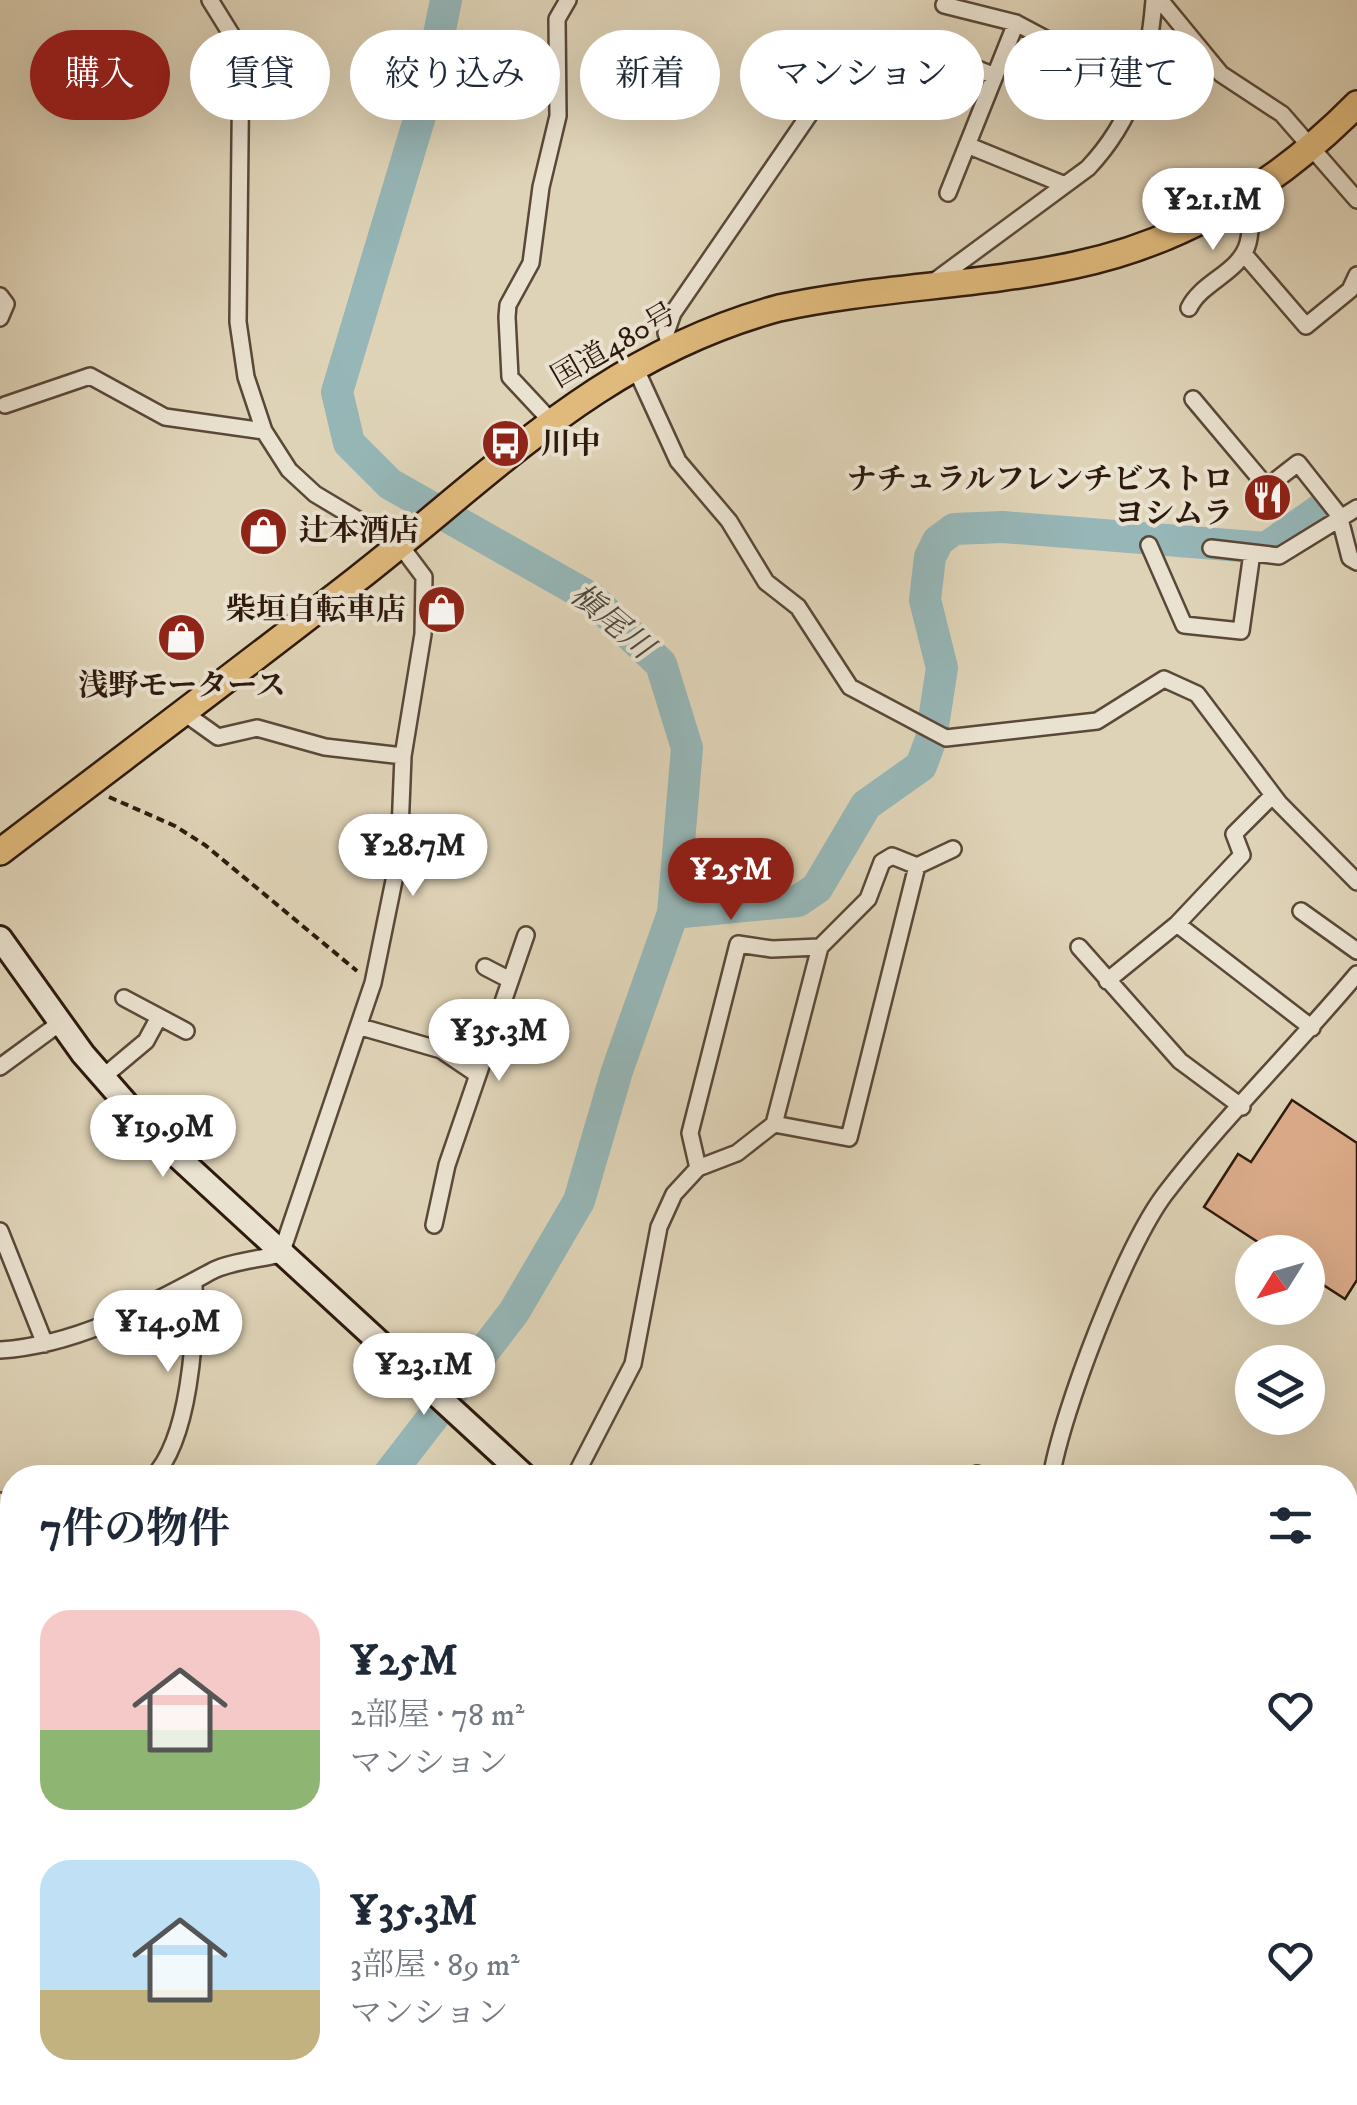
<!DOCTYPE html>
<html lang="ja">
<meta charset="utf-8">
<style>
body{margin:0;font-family:"IM FELL DW Pica","Noto Serif JP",serif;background:#f2f2f3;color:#1f2937;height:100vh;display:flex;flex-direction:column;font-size:38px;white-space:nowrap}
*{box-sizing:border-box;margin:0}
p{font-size:32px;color:#747a83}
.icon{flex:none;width:55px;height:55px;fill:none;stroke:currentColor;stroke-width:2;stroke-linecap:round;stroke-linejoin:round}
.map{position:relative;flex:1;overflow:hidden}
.side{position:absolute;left:0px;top:1465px;width:1358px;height:640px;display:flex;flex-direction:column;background:#fff;border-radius:40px 40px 0 0;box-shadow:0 10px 40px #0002}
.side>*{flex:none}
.hud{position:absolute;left:30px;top:30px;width:1298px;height:90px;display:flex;gap:20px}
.needle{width:65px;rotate:233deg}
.fabs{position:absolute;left:1235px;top:1235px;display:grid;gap:20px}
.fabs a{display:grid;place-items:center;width:90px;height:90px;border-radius:50%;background:#fff;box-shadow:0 10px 40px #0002;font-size:50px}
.price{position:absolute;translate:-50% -85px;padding:0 22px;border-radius:35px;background:#fff;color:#222;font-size:32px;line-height:65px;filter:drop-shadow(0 2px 5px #0008)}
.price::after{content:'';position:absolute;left:50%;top:60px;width:30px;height:22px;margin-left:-15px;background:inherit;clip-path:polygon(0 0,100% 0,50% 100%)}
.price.selected{background:#8f2418;color:#fff}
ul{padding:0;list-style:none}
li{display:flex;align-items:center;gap:30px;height:250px;padding:0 40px}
li span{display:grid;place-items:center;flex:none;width:280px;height:200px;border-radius:30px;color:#555}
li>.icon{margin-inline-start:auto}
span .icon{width:120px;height:120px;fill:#fffc;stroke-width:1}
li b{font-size:42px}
h2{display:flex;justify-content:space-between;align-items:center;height:120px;padding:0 40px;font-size:42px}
.tag{padding:0 35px;border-radius:45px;background:#fff;box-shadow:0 10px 40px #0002;font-size:35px;line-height:90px}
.tag.selected{background:#8f2418;color:#fff}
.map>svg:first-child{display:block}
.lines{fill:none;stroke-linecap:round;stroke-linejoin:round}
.river{stroke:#96b6b7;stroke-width:32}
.building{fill:#deae8c;stroke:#2e190d;stroke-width:2.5}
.service-casing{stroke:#5a4838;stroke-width:12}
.minor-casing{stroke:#5a4838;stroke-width:20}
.secondary-casing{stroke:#2e190d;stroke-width:28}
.trunk-casing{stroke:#2e190d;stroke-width:30}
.path{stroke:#2e190d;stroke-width:4;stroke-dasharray:8 5;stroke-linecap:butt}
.service{stroke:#eae2d0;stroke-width:8}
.minor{stroke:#eae2d0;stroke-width:15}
.secondary{stroke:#eae2d0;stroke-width:22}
.trunk{stroke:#e0ba7c;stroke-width:25}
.labels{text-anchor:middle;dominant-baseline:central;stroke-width:8;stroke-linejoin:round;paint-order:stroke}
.street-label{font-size:30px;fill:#2e190d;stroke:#eae2d0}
.poi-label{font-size:30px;font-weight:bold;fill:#2e190d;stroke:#eae2d0;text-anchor:start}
.water-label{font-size:32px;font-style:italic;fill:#4d4840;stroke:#eae2d0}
</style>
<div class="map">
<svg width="1357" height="2105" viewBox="0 0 1357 2105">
<rect width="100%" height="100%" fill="#dfd3b7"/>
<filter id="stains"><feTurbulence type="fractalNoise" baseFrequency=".002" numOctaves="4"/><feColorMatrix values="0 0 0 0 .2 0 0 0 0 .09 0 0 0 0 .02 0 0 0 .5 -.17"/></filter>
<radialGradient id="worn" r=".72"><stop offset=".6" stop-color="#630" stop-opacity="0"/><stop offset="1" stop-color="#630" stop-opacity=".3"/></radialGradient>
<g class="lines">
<path class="river" d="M673 913 798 901 817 888 866 805 921 766 931 739 942 668 925 600 930 557 938 541 954 529 1003 527 1266 548 1321 509
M386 1478 514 1312 579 1201 617 1071 673 913 687 748 661 664 591 598 390 484 349 443 337 392 427 93 446 0
M0 1948 12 1939"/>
</g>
<path class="building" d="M1292 1100 1357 1143V1280L1345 1299 1308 1275V1252H1273L1204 1207 1238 1154 1251 1162Z"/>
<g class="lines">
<defs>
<path id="service" d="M457 2092 467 2105
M792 2105 800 2092"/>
<path id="minor" d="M1160 0 1221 74 1282 114 1357 200
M944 5 1016 23 1048 40
M935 52 995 76
M967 145 1065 185
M948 193 1016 23
M1244 254 1306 326 1350 290 1357 275
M932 283 1088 168C1134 119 1149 65 1154 0
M0 296 6 304 0 318
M1189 308C1202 281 1240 273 1248 243 1252 229 1250 210 1251 195
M670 345 666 333 673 313 833 80
M634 365 678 461 729 521 766 582 798 607 850 687 946 738 1097 721 1164 679 1197 694 1279 803 1357 882
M1193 399 1267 487 1298 463 1339 515 1350 558 1357 562
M5 405 90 376 165 417 264 431
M551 421 510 377 507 317 508 305 531 263 541 187 558 116 557 19 568 0
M1149 545 1184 625 1241 631 1252 553
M1211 548 1279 556 1357 508
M183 712 218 737 257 728 325 747 403 756
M1301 911 1357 951
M1177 924 1312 1028
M1079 947 1180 1061 1242 1107
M485 967 510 980
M1107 981 1177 924 1242 855 1234 834 1273 795
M124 998 186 1031
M361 1027 441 1050 478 1075
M0 1067 60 1023
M103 1077 146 1041 159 1017
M774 1124 849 1138 917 866
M698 1168 690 1133 738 944 772 949 820 947 868 899 882 862 892 856 917 866 953 849
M434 1225 447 1165 526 935
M0 1231 45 1344
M0 1350C78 1345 147 1306 214 1270 233 1261 261 1259 281 1254L373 983 399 856 403 756 423 634 424 577 400 545 315 494 289 470 264 431 246 377 238 322 241 50 210 0
M152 1478C190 1440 196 1336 194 1285
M574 1478 633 1364 659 1227 674 1194 698 1168 737 1153 774 1124 820 947
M976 1478 977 1474
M1051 1478C1062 1411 1125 1247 1165 1194 1224 1117 1295 1048 1357 974
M0 1501 12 1511 0 1522
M1345 1862 1357 1852
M547 2092 567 2105
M879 2092 889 2105
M1042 2105 1070 2092"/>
<path id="secondary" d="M0 938 83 1054 153 1134 527 1478
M1100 2092 1104 2105"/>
<path id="trunk" d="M0 852C119 761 238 672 356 580 496 471 601 356 779 308 876 287 977 286 1075 265 1185 242 1278 184 1357 104"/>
</defs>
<use href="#service" class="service-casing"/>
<use href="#minor" class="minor-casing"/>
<use href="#secondary" class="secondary-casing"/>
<use href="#trunk" class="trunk-casing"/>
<path class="path" d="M109 797 175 826 205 845 357 971
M1345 2069 1357 2084"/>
<use href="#service" class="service"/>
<use href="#minor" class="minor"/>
<use href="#secondary" class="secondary"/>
<use href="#trunk" class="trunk"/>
</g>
<defs>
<symbol id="bus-disc" viewBox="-11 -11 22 22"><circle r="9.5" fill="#8f2418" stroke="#eae2d0"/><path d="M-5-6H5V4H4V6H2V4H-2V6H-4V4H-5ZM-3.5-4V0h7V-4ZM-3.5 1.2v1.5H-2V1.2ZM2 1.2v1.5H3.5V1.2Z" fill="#fff"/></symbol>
<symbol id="restaurant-disc" viewBox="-11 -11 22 22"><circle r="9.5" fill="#8f2418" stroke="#eae2d0"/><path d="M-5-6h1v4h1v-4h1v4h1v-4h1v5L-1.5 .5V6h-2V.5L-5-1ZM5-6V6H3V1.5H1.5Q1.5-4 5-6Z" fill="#fff"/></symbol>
<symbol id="shop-disc" viewBox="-11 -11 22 22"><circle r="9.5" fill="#8f2418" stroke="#eae2d0"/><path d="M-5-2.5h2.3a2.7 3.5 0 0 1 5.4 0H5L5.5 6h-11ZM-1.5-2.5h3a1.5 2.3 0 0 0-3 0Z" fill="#fff"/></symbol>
</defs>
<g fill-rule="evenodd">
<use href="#bus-disc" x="478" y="416" width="55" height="55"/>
<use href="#restaurant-disc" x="1240" y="470" width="55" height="55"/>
<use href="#shop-disc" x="236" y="504" width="55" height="55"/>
<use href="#shop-disc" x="414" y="582" width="55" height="55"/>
<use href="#shop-disc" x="154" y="610" width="55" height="55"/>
</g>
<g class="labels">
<g class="street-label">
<text transform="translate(614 346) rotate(-30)">国道480号</text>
</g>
<g class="poi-label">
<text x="541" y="444">川中</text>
<text x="1233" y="480" text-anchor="end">ナチュラルフレンチビストロ<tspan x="1233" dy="34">ヨシムラ</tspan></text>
<text x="299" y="531">辻本酒店</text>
<text x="406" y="610" text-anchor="end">柴垣自転車店</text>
<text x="182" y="686" text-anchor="middle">浅野モータース</text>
</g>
<g class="water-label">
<text transform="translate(611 622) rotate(40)">槇尾川</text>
</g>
</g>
<rect width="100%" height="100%" filter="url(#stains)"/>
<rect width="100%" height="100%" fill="url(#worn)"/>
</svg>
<div class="fabs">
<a><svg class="needle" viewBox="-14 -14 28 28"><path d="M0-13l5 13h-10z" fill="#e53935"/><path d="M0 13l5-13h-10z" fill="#747a83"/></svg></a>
<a><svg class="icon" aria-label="layers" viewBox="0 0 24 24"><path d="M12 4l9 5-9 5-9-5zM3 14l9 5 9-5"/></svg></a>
</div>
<b class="price" style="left:1213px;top:253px">¥21.1M</b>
<b class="price" style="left:413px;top:899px">¥28.7M</b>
<b class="price selected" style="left:731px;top:923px">¥25M</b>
<b class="price" style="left:499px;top:1084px">¥35.3M</b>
<b class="price" style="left:163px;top:1180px">¥19.9M</b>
<b class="price" style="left:168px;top:1375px">¥14.9M</b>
<b class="price" style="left:424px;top:1418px">¥23.1M</b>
<div class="hud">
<a class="tag selected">購入</a>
<a class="tag">賃貸</a>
<a class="tag">絞り込み</a>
<a class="tag">新着</a>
<a class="tag">マンション</a>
<a class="tag">一戸建て</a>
</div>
<section class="side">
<h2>7件の物件<svg class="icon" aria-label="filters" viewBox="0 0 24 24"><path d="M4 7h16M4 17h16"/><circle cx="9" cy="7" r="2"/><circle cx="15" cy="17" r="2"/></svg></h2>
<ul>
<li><span style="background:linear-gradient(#f6c9c9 60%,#8fb573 0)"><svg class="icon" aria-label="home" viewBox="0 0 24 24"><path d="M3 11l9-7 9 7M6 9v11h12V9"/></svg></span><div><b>¥25M</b><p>2部屋 · 78 m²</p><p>マンション</p></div><svg class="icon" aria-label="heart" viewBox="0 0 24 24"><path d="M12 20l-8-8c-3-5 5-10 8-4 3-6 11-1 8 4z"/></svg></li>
<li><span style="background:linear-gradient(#bfe0f5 65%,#c2b280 0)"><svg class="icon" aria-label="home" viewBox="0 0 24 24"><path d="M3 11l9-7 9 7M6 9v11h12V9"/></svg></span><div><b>¥35.3M</b><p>3部屋 · 89 m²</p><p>マンション</p></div><svg class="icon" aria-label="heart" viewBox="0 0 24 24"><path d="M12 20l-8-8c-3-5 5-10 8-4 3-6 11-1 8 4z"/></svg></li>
</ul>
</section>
</div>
